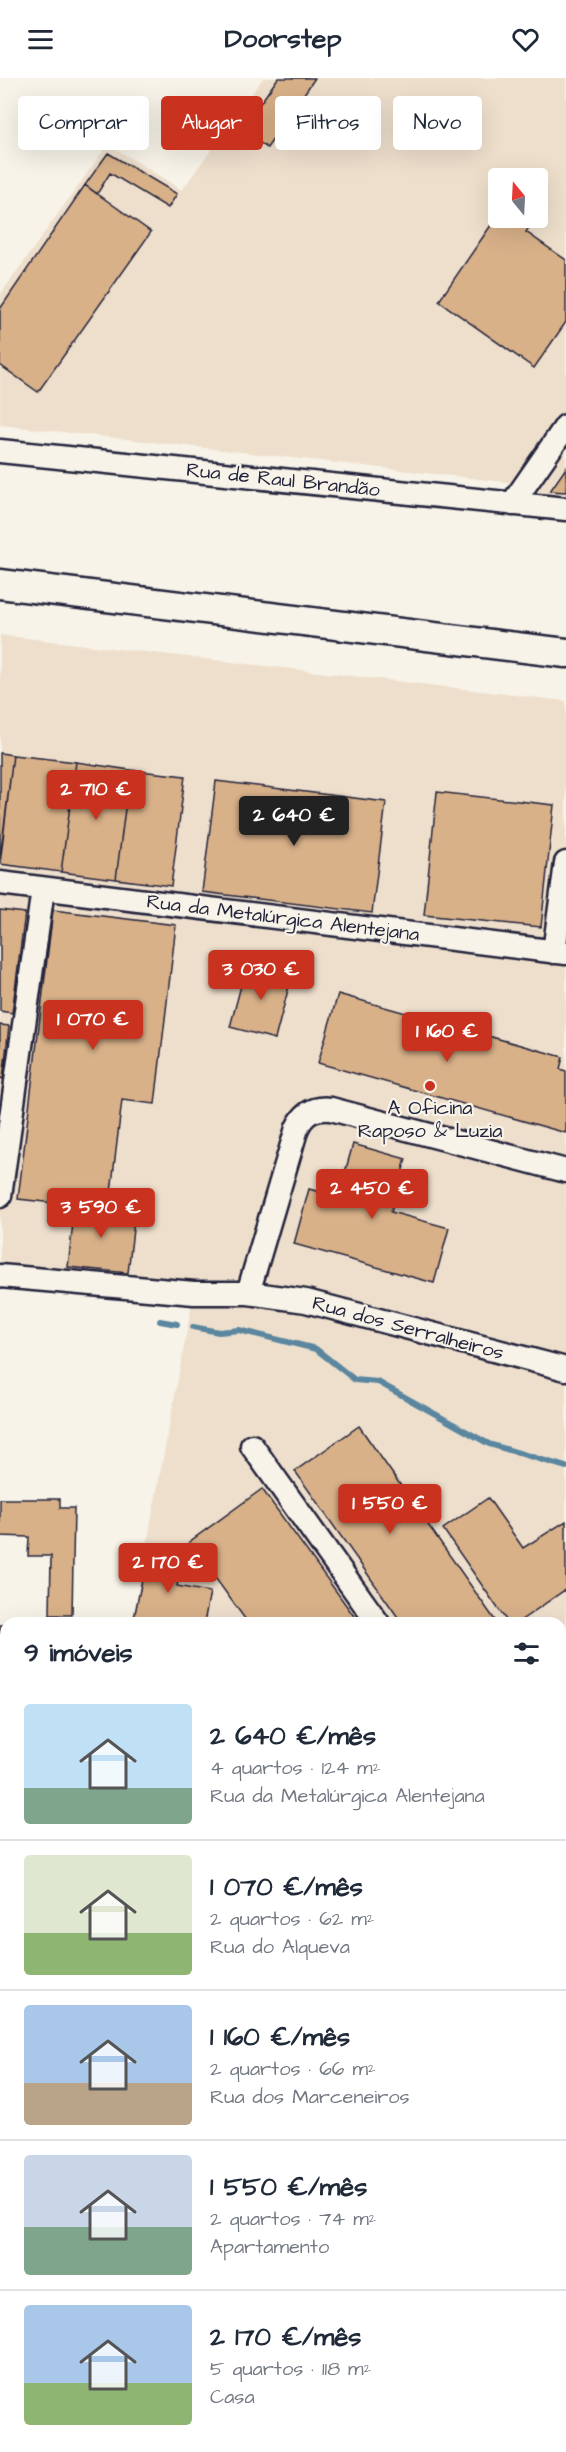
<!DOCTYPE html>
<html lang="pt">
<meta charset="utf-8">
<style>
body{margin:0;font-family:"Architects Daughter",sans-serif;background:#f6f6f7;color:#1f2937;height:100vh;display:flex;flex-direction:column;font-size:22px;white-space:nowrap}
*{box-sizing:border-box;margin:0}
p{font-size:20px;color:#747a83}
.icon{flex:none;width:33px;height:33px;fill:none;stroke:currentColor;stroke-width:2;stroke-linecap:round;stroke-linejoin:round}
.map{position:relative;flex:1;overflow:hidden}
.panel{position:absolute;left:0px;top:1539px;width:567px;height:836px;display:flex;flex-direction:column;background:#fff;border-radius:18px 18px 0 0;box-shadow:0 6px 24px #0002}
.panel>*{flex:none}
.banner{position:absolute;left:18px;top:18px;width:531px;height:54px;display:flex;gap:12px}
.needle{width:39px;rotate:342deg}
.tools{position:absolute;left:488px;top:90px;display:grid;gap:12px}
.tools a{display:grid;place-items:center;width:60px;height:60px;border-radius:6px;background:#fff;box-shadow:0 6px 24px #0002;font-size:30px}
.price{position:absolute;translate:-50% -51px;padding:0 14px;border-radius:6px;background:#c8321e;color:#fff;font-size:20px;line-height:39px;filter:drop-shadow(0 2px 3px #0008)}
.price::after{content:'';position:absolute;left:50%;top:36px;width:18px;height:14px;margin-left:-9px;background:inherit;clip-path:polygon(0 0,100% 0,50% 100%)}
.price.active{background:#222;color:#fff}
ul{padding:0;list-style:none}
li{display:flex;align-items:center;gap:18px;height:150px;padding:0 24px}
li+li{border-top:2px solid #e0e1e3}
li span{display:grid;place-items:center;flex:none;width:168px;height:120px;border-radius:6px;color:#555}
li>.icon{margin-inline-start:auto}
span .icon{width:72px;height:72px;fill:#fffc;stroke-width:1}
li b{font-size:26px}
h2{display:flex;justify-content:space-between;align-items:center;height:72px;padding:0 24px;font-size:26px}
.pill{padding:0 21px;border-radius:6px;background:#fff;box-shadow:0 6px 24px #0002;font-size:21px;line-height:54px}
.pill.active{background:#c8321e;color:#fff}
header{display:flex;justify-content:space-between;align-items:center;height:78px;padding:0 24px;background:#fff;font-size:27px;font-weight:800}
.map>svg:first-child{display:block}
.built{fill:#eedfcc;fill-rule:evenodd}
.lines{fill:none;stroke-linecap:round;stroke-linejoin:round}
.stream{stroke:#5a869f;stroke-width:6}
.building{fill:#d8b189;stroke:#22223b;stroke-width:1.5}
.minor-casing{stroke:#22223b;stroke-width:27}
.major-casing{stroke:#22223b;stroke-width:33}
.minor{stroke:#f7f3e8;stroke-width:22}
.major{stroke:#f7f3e8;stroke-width:28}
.poi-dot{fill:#c8321e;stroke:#f7f3e8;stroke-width:2}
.labels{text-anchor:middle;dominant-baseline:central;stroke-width:4.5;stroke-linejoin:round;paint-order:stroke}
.street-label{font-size:20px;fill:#22223b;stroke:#f7f3e8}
.poi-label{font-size:20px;fill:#22223b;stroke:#f7f3e8}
</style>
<header><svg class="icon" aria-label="menu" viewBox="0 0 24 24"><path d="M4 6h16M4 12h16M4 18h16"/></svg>Doorstep<svg class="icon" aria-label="heart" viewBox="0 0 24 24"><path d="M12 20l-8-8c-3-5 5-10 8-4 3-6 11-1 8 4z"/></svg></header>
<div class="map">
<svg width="566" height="2374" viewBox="0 0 566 2374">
<rect width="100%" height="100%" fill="#f7f3e8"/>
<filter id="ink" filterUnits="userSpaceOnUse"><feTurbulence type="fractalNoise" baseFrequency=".0167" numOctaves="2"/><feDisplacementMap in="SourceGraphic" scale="12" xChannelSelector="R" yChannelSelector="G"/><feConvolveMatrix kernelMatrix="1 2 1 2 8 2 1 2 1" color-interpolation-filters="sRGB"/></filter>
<g filter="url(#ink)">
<path class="built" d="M263 0H566V420L541 417 533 407 0 347V217L108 66 182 112ZM498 100H537V140H498Z
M0 557 566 623V1581L561 1585V1545H132L194 1215 0 1198Z"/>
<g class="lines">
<path class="stream" d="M160 1243 177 1246
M193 1249 219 1254 239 1252 316 1271 355 1302 378 1304 489 1366 566 1389"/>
</g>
<path class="building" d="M278 0H315L267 70 242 51Z
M108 75 177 116 168 130 110 95 97 116 85 107Z
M85 107 151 154 38 314 0 287V231Z
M498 137V140H535L526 154 566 182V244L534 290 439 223Z
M566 390V414L550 413Z
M0 675 13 677 0 781Z
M13 677 76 684 61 794 0 786Z
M76 684 130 692 116 801 61 794Z
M130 692 185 698 171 808 116 801Z
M216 703 386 724 372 835 202 814Z
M437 714 554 727 541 849 424 837Z
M0 832 25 835 12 935 0 933Z
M53 832 176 847 155 1026 122 1022 109 1131 18 1121Z
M247 885 292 897 275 961 230 949Z
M338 916 563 979 560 991 566 993V1055L318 985Z
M0 947 9 948 3 1001 0 1000Z
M353 1066 406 1081 391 1134 449 1150 434 1205 294 1166 309 1111 338 1119Z
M75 1127 135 1134 128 1195 68 1189Z
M359 1348 497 1545H402L295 1393Z
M262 1411 359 1545H248L189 1464Z
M488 1420 523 1470 566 1443V1511L517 1545H508L443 1451Z
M0 1421H60V1430H74L72 1537H50L51 1478H28L29 1459 0 1458Z
M148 1473 183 1480 177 1508 210 1514 204 1545H133Z
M0 1547H6V1567H0Z
M0 1754H6V1810L0 1809Z
M1 1809 6 1810V1859L0 1858Z
M566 1881V1933L564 1934 561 1929V1883Z
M6 2113V2142L0 2137V2121Z
M0 2185 6 2189V2202L0 2209Z
M0 2266 6 2271V2281L0 2288Z
M6 2320V2343L0 2338V2327Z
M561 2329H566V2371L544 2370 561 2368Z"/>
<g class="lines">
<defs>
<path id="minor" d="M0 373 566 431
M512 426 566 348
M0 805 566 875
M554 874 566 785
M0 1118 43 811
M0 1198 194 1215H248L306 1223 566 1291
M248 1215 297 1050C304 1035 315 1029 331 1031L566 1093
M252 1368 378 1545
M561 1863 566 1860
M219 2368 222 2374
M67 2374 69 2368"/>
<path id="major" d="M0 506 566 575
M561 1615 566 1612
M0 2069 6 2062"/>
</defs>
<use href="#minor" class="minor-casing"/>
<use href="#major" class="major-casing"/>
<use href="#minor" class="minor"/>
<use href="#major" class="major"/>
</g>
</g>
<circle class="poi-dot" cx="430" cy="1008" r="6"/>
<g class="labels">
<g class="street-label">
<text transform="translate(283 402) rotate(6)">Rua de Raul Brandão</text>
<text transform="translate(283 840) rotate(7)">Rua da Metalúrgica Alentejana</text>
<text transform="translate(408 1250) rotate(15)">Rua dos Serralheiros</text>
</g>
<g class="poi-label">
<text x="430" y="1030">A Oficina<tspan x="430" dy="23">Raposo &amp; Luzia</tspan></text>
</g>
</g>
</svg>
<div class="tools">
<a><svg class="needle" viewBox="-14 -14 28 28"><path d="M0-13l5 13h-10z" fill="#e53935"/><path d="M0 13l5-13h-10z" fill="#747a83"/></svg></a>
</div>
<b class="price" style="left:96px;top:743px">2 710 €</b>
<b class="price active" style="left:294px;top:769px">2 640 €</b>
<b class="price" style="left:261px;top:923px">3 030 €</b>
<b class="price" style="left:93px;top:973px">1 070 €</b>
<b class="price" style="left:447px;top:985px">1 160 €</b>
<b class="price" style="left:372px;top:1142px">2 450 €</b>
<b class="price" style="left:101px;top:1161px">3 590 €</b>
<b class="price" style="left:390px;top:1457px">1 550 €</b>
<b class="price" style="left:168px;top:1516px">2 170 €</b>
<div class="banner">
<a class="pill">Comprar</a>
<a class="pill active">Alugar</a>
<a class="pill">Filtros</a>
<a class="pill">Novo</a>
</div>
<section class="panel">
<h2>9 imóveis<svg class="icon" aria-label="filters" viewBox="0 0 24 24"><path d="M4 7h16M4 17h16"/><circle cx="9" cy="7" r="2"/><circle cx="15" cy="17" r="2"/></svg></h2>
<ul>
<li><span style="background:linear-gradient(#bfe0f5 70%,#7fa58c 0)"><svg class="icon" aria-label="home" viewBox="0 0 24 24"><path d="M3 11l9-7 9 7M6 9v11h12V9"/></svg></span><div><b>2 640 €/mês</b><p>4 quartos · 124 m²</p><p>Rua da Metalúrgica Alentejana</p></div></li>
<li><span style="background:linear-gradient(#dfe7d0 65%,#8fb573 0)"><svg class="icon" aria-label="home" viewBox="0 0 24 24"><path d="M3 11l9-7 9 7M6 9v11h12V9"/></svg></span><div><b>1 070 €/mês</b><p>2 quartos · 62 m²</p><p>Rua do Alqueva</p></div></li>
<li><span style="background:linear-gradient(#a9c7e8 65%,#b9a48a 0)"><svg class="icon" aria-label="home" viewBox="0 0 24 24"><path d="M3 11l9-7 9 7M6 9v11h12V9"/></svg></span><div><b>1 160 €/mês</b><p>2 quartos · 66 m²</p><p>Rua dos Marceneiros</p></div></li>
<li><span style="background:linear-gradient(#c9d6e8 60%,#7fa58c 0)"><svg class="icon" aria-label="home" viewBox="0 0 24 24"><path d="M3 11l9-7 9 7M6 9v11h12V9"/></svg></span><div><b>1 550 €/mês</b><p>2 quartos · 74 m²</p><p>Apartamento</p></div></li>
<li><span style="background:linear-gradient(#a9c7e8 65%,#8fb573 0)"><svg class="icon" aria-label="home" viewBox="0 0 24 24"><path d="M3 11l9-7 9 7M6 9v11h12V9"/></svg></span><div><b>2 170 €/mês</b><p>5 quartos · 118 m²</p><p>Casa</p></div></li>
</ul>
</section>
</div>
